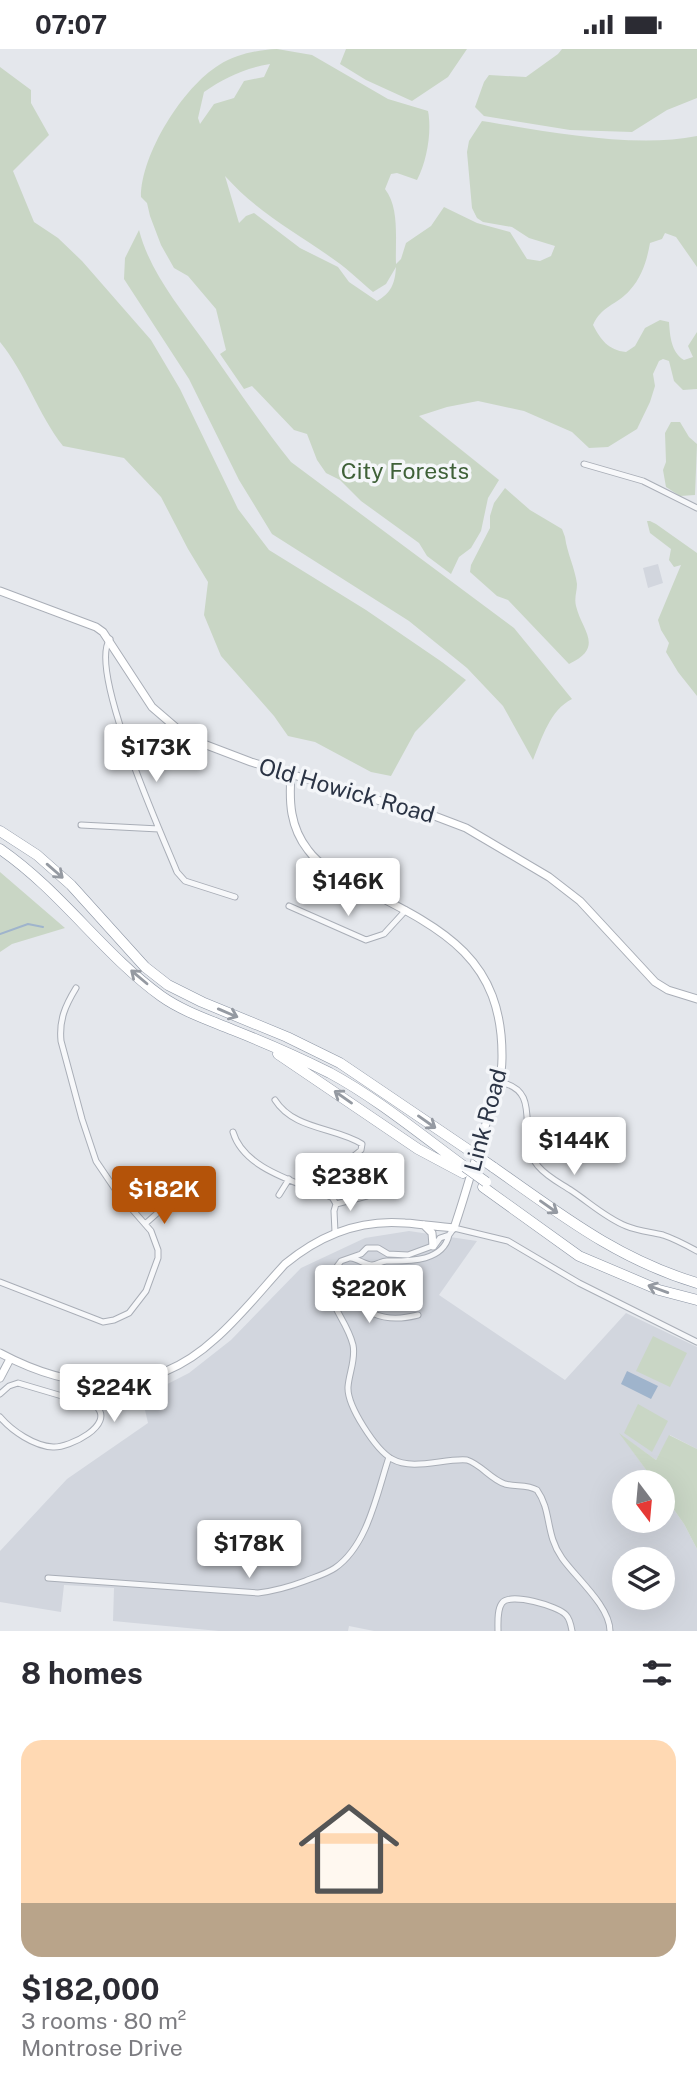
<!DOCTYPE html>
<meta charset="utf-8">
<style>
body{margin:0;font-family:"Public Sans",sans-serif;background:#f2f2f3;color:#2b2b33;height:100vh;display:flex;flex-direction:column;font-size:26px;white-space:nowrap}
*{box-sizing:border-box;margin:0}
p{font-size:23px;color:#7c7c81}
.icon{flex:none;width:38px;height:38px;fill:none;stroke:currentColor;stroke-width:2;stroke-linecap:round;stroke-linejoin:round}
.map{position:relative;height:1582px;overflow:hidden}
.drawer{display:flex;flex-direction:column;background:#fff;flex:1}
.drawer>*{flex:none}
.needle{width:46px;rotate:164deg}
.buttons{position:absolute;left:612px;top:1421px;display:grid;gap:14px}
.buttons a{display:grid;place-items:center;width:63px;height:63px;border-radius:50%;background:#fff;box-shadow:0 7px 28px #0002;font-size:35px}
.price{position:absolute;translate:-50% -60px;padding:0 16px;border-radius:7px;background:#fff;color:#222;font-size:23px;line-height:46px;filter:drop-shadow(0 2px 4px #0008)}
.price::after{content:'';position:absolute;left:50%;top:42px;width:21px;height:16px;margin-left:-10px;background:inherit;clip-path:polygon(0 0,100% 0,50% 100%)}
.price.current{background:#b45309;color:#fff}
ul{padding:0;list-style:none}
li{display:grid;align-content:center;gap:14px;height:371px;padding:0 21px}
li+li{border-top:2px solid #e1e1e2}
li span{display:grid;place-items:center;height:217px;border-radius:21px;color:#555}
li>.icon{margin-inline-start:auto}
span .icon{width:126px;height:126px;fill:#fffc;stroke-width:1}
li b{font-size:30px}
h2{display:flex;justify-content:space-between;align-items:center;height:84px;padding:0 21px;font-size:30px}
.status{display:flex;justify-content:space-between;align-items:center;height:49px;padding:0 35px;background:#fff;direction:ltr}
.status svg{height:19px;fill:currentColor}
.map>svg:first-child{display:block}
.built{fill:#d2d6de;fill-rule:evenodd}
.green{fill:#c9d6c5;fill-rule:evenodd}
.water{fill:#9fb4cc}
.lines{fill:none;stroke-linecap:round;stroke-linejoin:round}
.stream{stroke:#9fb4cc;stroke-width:2}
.street-casing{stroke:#a9aeb7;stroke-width:7}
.secondary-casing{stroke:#a9aeb7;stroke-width:9}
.highway-casing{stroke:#8b94a3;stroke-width:11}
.street{stroke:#f7f8fa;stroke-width:5}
.secondary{stroke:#fff;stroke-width:7}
.highway{stroke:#fff;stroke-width:10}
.highway-bridge-casing{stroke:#8b94a3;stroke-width:11;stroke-linecap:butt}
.highway-bridge{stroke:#fff;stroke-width:10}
.oneway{stroke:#959aa2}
.labels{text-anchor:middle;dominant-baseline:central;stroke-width:7;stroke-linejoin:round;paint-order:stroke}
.park-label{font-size:23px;fill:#3f6138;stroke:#f4f6f9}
.street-label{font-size:23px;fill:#2b3445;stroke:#f4f6f9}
</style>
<div class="status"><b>07:07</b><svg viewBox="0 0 49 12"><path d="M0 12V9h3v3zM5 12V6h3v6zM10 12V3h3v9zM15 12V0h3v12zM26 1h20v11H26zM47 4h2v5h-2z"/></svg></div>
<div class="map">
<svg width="697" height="1582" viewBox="0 0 697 1582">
<rect width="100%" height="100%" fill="#e4e7ec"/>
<path class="built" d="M658 515 663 534 648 539 643 519Z
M409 1182 477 1192 439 1246 565 1331 626 1264 697 1298V1400L670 1386 656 1411 621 1386 655 1433H625V1472H663V1445L684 1475 697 1500V1582H374L349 1577 348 1582H219L113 1572 114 1539 64 1536 61 1563 0 1553V1502L67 1430 148 1374 142 1348 189 1324 231 1291 301 1219 365 1189ZM625 1510H663V1549H625Z"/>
<path class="green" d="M277 0 312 6 388 50 428 62C432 82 427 112 417 131L397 124 391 125 385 140C400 159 395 192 396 215L401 210 406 194 431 177 444 158 477 174 510 183 527 210 540 212 551 207 555 197 529 189 512 178 483 173 477 169 472 159 467 103 469 92 482 72C545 82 634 100 697 87V218L676 188 665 184 662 190 650 194C647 211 642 228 630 241 617 256 601 257 593 276 601 291 608 301 626 303L635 297 645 279 660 271 669 273C670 287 671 303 684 311L693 308 688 297 697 283V340L683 341 674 332 669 312 663 310 659 312 653 325 655 337 650 353 637 380 608 398 589 399 572 383 524 362 478 352 447 358 419 367 499 431 488 449 481 482 471 499 459 508 451 525 427 507 419 494 361 452 340 431 326 424 317 411 307 385 294 381 252 337 244 340 220 305 226 301 216 260 188 227 174 219 161 196 150 167 147 154 141 148C141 105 183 38 219 16 237 5 257 1 277 0ZM270 15 264 28 244 32 234 49 214 55 200 75 198 69 204 43C224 29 245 19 270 15ZM225 127C259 165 296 183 336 212 349 221 361 233 373 243L386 235 396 218C395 235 391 244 377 252L349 233 338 218 300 199 254 164 246 167 239 174Z
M346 0H467L448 28 412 52 366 31 340 15Z
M562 0H697V49L667 61 632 83 570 81 484 67 475 58 484 33 489 26 526 28 558 5Z
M0 18 31 41V54L49 86 13 122 34 173 58 189 82 212 151 291 180 340 238 460 269 501 366 561 442 613 466 631 415 683 391 727 371 723 315 693 288 687 274 667 221 607 204 566 208 533 188 500 161 448 124 409 63 397C38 365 26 325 0 293Z
M139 181C149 221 179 258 203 291 232 332 260 374 291 413L514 579 572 650C550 661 542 689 533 711L503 657 467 619 409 572 272 485 239 431 189 330 124 230 125 209Z
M671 373H680L689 388 697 395 695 446 680 447 666 438 663 421 666 413 665 384Z
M505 439 530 461 562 480 565 488C567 504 575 519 577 535 577 543 574 549 576 557 582 582 605 598 569 615L508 551 497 547 470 523 471 516 490 479V467L494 454Z
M647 472H650L656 475 697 504V647L678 623 666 603 669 594 661 581 658 571 681 516 674 518 669 511 671 500 650 484Z
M0 823 65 879 12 895 0 903Z
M653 1287 687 1304 670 1338 636 1322Z
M638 1355 668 1372 652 1403 624 1384Z
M619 1384 656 1411 669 1386 697 1400V1500L684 1475 663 1445V1433H655Z"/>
<path class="water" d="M627 1322 658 1337 651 1350 621 1335Z"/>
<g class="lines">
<path class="stream" d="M0 885 28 875 43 878"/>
<defs>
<path id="street" d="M584 415 643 432 697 459
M110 590C87 620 162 786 177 823L185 832 235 848
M81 776 159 780
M289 857 366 891 384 885 406 861
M499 1033C546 1041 514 1089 538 1117 547 1128 560 1134 572 1142 590 1154 606 1169 626 1177 638 1182 651 1183 663 1186 675 1190 686 1196 697 1202
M275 1051C294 1081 335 1078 362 1095L361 1101C342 1118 318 1126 336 1155
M233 1083C244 1121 299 1133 331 1148
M279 1146 289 1130
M145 1175 197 1129
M335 1183 334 1162 336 1155 367 1147
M351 1209C358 1210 366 1216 372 1216 378 1216 382 1211 388 1212 409 1212 443 1213 449 1186
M331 1229C345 1233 346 1240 355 1251 373 1271 395 1272 418 1266
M0 1233 103 1273 114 1271 129 1264 146 1242 158 1209V1201L151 1182 117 1143 96 1112 82 1070 61 992C59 971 65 957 76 939
M0 1345 9 1337 18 1334 96 1357C116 1376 69 1399 53 1398 34 1397 12 1382 0 1368
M48 1529 258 1544C274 1542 289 1538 305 1532 315 1528 326 1525 335 1519 368 1496 377 1444 389 1408
M498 1582C498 1573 497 1561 502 1554 510 1543 558 1557 566 1566 570 1570 571 1576 572 1582
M610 1582C610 1557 575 1528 562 1509 545 1485 552 1462 537 1441 527 1435 516 1438 505 1435 490 1430 482 1416 467 1411 444 1409 413 1422 392 1410 376 1401 347 1357 348 1338 349 1324 356 1310 353 1296 345 1263 313 1246 341 1212L361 1205 367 1199H378L388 1205 408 1206 435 1196 440 1189 449 1186 454 1179 508 1192 579 1234 697 1293"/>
<path id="secondary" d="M0 542 96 578 103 583 152 658 188 689 251 713 369 749 424 763 466 779 549 828 580 852 655 933 668 941 697 950
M424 1176 432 1184 433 1197
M0 1304C73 1343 151 1349 215 1290 241 1267 262 1240 285 1215 320 1186 359 1170 405 1174 422 1175 438 1178 454 1179 465 1147 474 1114 484 1081 491 1058 502 1034 502 1009 503 909 443 880 364 840 345 830 321 819 308 801 290 778 289 753 291 725
M0 1329 10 1310"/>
<path id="highway" d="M0 782 37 806 71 836 145 918 168 936 202 953 287 988 340 1014 470 1102
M0 800C61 842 102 904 161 947 182 962 209 971 233 981 266 994 298 1008 330 1024 378 1050 421 1086 465 1118
M278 1005 418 1100 463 1124
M493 1118C560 1165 617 1210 697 1234
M483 1138 579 1207 659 1241 697 1251"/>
</defs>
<use href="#street" class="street-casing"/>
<use href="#secondary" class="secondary-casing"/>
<use href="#highway" class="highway-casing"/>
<use href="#street" class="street"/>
<use href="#secondary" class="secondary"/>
<use href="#highway" class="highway"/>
<defs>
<path id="highway-bridge" d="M470 1102 493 1118
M465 1118 486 1133"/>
</defs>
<use href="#highway-bridge" class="highway-bridge-casing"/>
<use href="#highway-bridge" class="highway-bridge"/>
</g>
<defs><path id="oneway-shaft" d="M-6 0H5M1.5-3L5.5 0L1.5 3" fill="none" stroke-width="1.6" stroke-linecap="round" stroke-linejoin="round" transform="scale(1.75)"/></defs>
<g class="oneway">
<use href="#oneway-shaft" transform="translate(55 822) rotate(41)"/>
<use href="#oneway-shaft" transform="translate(139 928) rotate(-140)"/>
<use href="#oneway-shaft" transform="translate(228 964) rotate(23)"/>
<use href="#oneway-shaft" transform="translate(343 1048) rotate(-145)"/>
<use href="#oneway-shaft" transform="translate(427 1073) rotate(35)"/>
<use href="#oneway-shaft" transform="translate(549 1158) rotate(35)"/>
<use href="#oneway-shaft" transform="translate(658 1240) rotate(-160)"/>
</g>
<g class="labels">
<g class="park-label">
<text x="405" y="421">City Forests</text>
</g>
<g class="street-label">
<text transform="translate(347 741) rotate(16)">Old Howick Road</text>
<text transform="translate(485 1071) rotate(-75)">Link Road</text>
</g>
</g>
</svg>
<div class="buttons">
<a><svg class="needle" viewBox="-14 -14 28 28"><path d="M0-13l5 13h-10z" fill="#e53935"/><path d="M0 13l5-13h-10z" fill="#7c7c81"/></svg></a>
<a><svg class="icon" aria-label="layers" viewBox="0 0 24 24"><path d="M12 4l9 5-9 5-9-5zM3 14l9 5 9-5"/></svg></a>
</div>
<b class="price" style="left:156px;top:735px">$173K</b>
<b class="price" style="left:348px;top:869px">$146K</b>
<b class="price" style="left:574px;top:1128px">$144K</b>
<b class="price" style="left:350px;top:1164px">$238K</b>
<b class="price current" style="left:164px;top:1177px">$182K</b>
<b class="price" style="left:369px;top:1276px">$220K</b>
<b class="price" style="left:114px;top:1375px">$224K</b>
<b class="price" style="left:249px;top:1531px">$178K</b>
</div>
<section class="drawer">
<h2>8 homes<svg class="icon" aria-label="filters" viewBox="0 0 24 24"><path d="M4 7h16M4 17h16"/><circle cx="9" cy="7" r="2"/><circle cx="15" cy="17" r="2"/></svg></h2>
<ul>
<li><span style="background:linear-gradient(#ffd9b3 75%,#b9a48a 0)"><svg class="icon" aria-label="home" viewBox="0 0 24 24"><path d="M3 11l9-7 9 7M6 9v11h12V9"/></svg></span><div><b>$182,000</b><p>3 rooms · 80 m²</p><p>Montrose Drive</p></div></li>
</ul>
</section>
